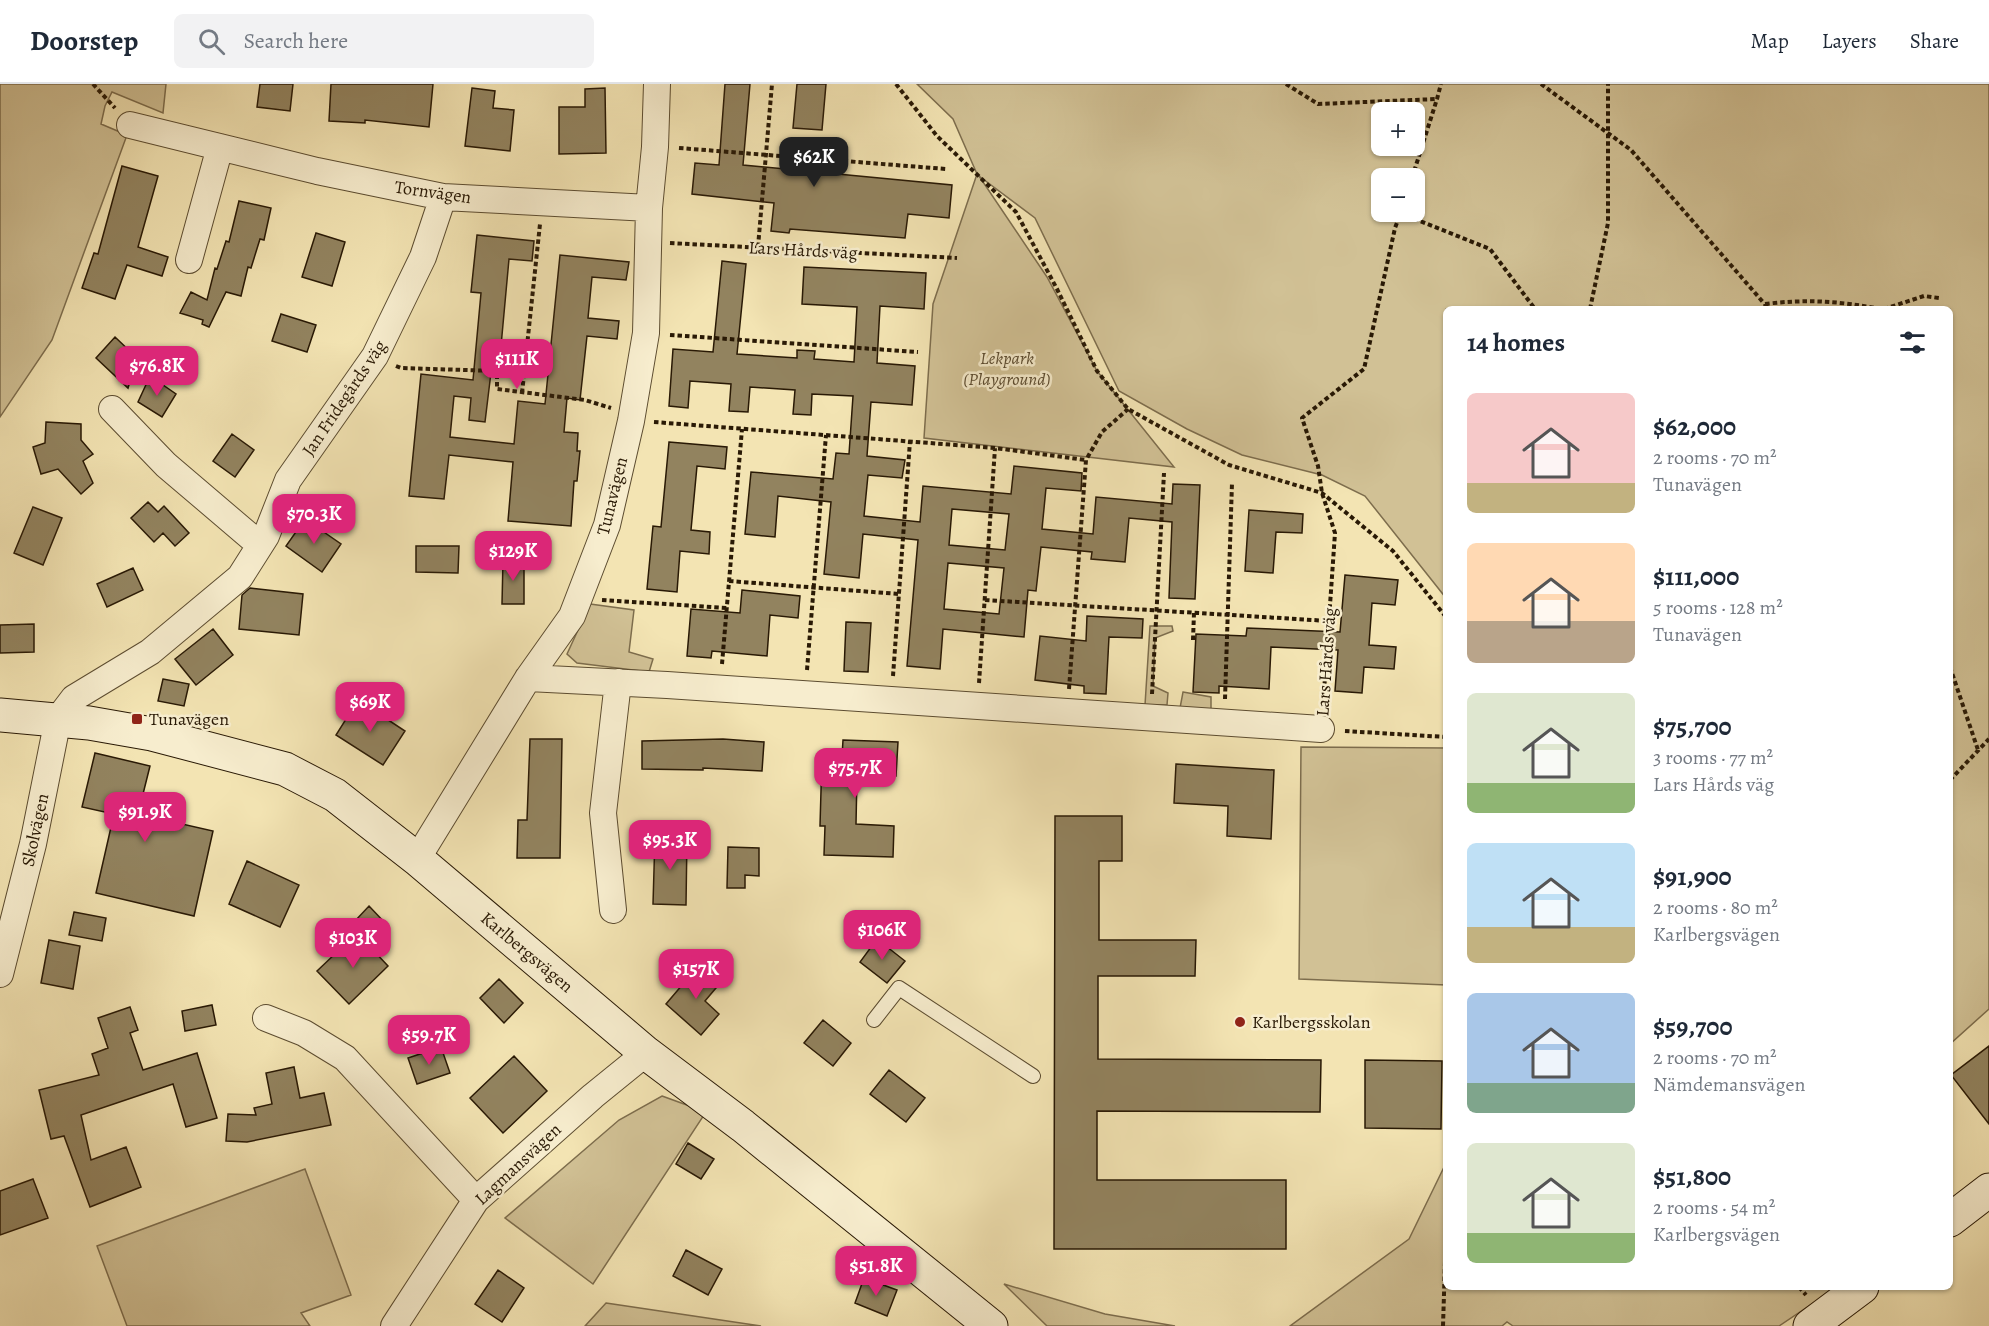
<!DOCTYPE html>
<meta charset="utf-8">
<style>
body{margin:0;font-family:Alegreya,serif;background:#f2f2f3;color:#1f2937;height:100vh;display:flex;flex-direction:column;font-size:22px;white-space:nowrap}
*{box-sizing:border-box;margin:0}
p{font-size:20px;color:#747a83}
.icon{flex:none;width:33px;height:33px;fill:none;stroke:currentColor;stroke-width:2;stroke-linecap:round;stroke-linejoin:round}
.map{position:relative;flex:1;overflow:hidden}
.drawer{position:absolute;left:1443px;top:222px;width:510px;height:984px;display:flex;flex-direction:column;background:#fff;border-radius:9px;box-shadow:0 2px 4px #0004}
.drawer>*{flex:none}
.controls{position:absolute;left:1371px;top:18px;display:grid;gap:12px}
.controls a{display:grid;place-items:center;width:54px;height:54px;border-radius:9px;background:#fff;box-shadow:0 2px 4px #0004;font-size:30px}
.price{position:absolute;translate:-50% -51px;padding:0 14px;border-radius:12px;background:#db2777;color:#fff;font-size:20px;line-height:39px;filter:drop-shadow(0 2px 3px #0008)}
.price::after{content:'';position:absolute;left:50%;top:36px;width:18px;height:14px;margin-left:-9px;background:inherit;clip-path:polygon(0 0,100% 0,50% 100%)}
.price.on{background:#222;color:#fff}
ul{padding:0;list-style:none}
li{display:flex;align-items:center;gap:18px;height:150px;padding:0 24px}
li span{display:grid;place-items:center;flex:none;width:168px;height:120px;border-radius:9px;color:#555}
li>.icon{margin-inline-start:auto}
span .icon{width:72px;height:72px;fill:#fffc;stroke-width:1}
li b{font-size:26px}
h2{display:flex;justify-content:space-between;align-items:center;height:72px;padding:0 24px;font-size:26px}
header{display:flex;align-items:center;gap:36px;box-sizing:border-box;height:84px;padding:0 30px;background:#fff;border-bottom:2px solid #e0e1e3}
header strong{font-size:28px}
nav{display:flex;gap:33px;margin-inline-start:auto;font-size:21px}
.search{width:420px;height:54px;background:#f2f2f3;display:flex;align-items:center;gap:15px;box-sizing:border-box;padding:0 21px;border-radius:9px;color:#747a83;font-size:22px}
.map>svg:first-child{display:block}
.green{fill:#d1c195;stroke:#7d6d4d;stroke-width:1.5;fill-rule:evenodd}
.building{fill:#92835f;stroke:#291905;stroke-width:1.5;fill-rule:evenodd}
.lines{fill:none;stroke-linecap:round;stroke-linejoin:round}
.lane-casing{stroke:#5c4c30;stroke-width:16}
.street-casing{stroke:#5c4c30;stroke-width:28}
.secondary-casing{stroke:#291905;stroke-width:35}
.path{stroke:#291905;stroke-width:4;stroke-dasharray:4.5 3;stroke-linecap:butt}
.lane{stroke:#f7edce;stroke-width:14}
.street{stroke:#f7edce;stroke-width:26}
.secondary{stroke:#f7edce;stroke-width:33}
.poi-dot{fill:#8f2418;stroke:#f7edce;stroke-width:2}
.labels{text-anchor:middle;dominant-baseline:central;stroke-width:5;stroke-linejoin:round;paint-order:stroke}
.street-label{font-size:18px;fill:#291905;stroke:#f7edce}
.park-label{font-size:18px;font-style:italic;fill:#5b4b30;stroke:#f7edce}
.poi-label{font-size:18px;fill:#291905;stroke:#f7edce;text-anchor:start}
</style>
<header>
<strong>Doorstep</strong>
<div class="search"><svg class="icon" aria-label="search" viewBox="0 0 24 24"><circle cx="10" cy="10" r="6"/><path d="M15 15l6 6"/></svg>Search here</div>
<nav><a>Map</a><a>Layers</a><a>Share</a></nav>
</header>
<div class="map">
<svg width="1989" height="1242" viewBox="0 0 1989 1242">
<rect width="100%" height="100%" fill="#f3e4b3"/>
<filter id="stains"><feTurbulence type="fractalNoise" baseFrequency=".00333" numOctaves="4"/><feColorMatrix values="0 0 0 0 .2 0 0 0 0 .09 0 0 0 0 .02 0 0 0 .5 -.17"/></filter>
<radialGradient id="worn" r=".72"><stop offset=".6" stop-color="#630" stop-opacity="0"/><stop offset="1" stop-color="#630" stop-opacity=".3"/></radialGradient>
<path class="green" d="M0 0H166L163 29 112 8 105 22 101 40 127 51 52 256 0 333Z
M917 0H1989V925L1950 960V225H1446V514L1365 412 1322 391 1242 371 1187 345 1119 307 1035 134 979 92 1047 193 1097 287 1174 383 924 354 933 220 977 90 953 35ZM1382 28H1414V62H1382ZM1382 94H1414V128H1382Z
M590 520 634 526 629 568 653 575 649 588 577 579 567 570Z
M1150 542H1172L1173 547 1155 554 1153 602 1168 609 1167 621H1145Z
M1183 608 1211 613V627L1180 624Z
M1301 663 1446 664V901L1299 895Z
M662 1012 706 1028 593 1200 505 1134 619 1036Z
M1446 1079V1203H1837L1779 1242H1513L1507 1238 1502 1242H1290L1409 1155Z
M305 1085 351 1211 301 1229 310 1242H127L97 1162Z
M1004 1200 1105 1230 1175 1242H1047Z
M606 1219 761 1242H585Z"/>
<path class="building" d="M260 0H293L290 27 257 23Z
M331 0H433L429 43 365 36V39L329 37Z
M725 0H750L743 81 952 101 949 134 908 130 905 154 790 145 789 149 771 147 774 119 692 110 695 79 719 81Z
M797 0H826L822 46 793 44Z
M472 4 495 7 493 24 514 26 510 67 465 62Z
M605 4 606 69 559 70V23H585V5Z
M122 82 158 92 138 163 168 173 162 192 127 181 115 215 82 204 94 169 98 170Z
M239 117 271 124 264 156 260 155 251 184 248 183 241 212 226 208 209 243 202 240 203 236 180 229 191 208 207 216 215 184 217 185 226 157 229 158Z
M316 149 345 158 332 202 302 193Z
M477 151 534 157 532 177 509 175 500 273 493 272 485 338 469 336 471 314 454 312 450 353 514 360 518 317 545 320 560 171 629 178 626 196 592 193 588 234 619 237 617 255 587 252 580 316 567 314 564 348 578 349 577 367H580L577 397H574L571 442 508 437 513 378 449 371 444 415 409 412 421 290 473 296 481 209 471 208Z
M722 177 746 180 737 270 797 274V266L815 267 814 275 854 278 857 223 802 220 804 183 926 189 924 225 880 222 877 279 915 282 912 321 871 318 867 372 905 376 902 394 868 391 864 432 920 438 923 402 1011 410 1014 382 1082 389 1081 407 1046 404 1042 445 1093 450 1096 413 1172 420 1173 400 1200 401 1195 515 1169 514 1172 438 1129 434 1125 478 1091 475 1092 468 1041 463 1036 507 1028 506 1024 553 943 545 940 585 907 582 918 456 863 450 859 494 824 490 831 418 778 412 775 453 745 450 751 388 833 395 836 369 849 370 853 312 812 310 811 331 793 330 795 306 750 303 748 328 729 327 731 300 690 297 688 324 669 322 673 265 713 268ZM952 425 1009 430 1005 466 949 461ZM948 479 1004 484 999 530 944 525Z
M281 230 316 241 307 268 272 257Z
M115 253 137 274 128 304 96 274Z
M150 292 176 310 162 333 138 318Z
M46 338 81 340V356L93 370 83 377 93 399 81 410 58 385 41 390 33 363 45 359Z
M232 350 254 366 235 393 213 377Z
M669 358 727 363 725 385 697 382 691 446 710 448 709 470 680 467 677 508 647 505 653 442 661 443Z
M148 418 158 428 164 422 189 449 175 462 163 449 154 458 131 434Z
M33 423 62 434 43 481 14 469Z
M1249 426 1303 430 1302 449 1276 448 1273 489 1245 487Z
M305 435 341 460 322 488 286 462Z
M416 462H459L458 489 416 488Z
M503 476H524V520H502Z
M133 484 143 506 107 523 97 500Z
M1345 491 1398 496 1395 521 1372 519 1369 561 1396 563 1394 585 1364 583 1362 609 1335 607 1338 566 1271 563 1269 605 1219 602V609L1193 608 1196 550 1246 552 1247 544 1340 548Z
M250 504 303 510 299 551 239 545 242 511Z
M742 506 800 512 798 534 770 531 767 572 712 567 711 574 687 572 691 525 740 529Z
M1087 532 1143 535 1142 554 1109 553 1106 610 1084 609V602L1035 596 1040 552 1086 557Z
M846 538 871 539 868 588 844 587Z
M34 540V568L0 569V541Z
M213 545 233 571 196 601 175 575Z
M163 595 189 600 184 622 158 617Z
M358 616 405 647 383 681 336 651Z
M530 655H562L560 774H517L518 736H527Z
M723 655 764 658 762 687 703 684V686L642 685V657Z
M843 656 898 658 896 692 857 691 856 740 894 742 893 773 824 771 825 742H820L822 672 842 673Z
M95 669 150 682 138 730 213 747 194 832 96 809 114 730 82 723Z
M1176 680 1274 686 1271 755 1227 752 1228 722 1174 719Z
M1055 732H1122V777H1099V856H1196L1195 892H1098V975L1321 976 1320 1028 1097 1027V1096H1286V1165H1054Z
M655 752 687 753 686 821 653 820Z
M728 763 759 764V792L745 791V804H727Z
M247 777 299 801 280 843 229 820Z
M369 822 386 840 372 854 355 837Z
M74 828 106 834 102 857 69 851Z
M357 849 388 882 349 920 317 887Z
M877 855 905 877 887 899 860 878Z
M49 856 80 862 73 905 41 899Z
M700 880 721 898 705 917 719 930 701 951 666 920Z
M499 895 523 919 504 939 480 914Z
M212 921 216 941 185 947 182 927Z
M130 923 138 946 130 949 143 986 197 969 217 1034 186 1043 173 1000 81 1031 91 1076 126 1063 141 1103 90 1123 64 1052 51 1055 39 1006 99 991 92 970 108 964 98 934Z
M823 936 851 959 833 982 804 959Z
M1989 962V1040L1951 991Z
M441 963 450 989 417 1000 408 974Z
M514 972 547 1007 503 1049 470 1014Z
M1365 976 1442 977 1441 1045 1365 1044Z
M294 983 300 1014 324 1009 331 1041 247 1058 226 1057 228 1030 256 1031 254 1024 272 1020 266 989Z
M889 986 925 1014 906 1038 870 1010Z
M688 1059 714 1075 701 1095 676 1080Z
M33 1095 48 1134 0 1151V1107Z
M686 1166 722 1185 708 1211 673 1192Z
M498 1186 524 1204 502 1238 475 1220Z
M864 1194 897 1206 887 1232 855 1219Z"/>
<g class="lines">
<defs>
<path id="lane" d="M874 936 899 904 1033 992"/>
<path id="street" d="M130 41 317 87 443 113 649 124
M189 176 220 63
M112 325 166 381 260 461
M528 594 667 601 1321 645
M417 775 528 594 572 532 607 441 631 337 646 249 649 124 655 63 657 0
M613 826 603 729 618 598
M0 890 33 760 58 635 74 614 150 568 240 493 266 452 288 396 375 272 423 173 443 113
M266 934 304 949 345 974 476 1116
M394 1242 476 1116 593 1012 646 969"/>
<path id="secondary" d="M0 631 89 639 152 650 285 685 335 711 417 775 646 969 743 1042 991 1242
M1950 1136 1989 1106
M1810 1242 1862 1203"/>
</defs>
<use href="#lane" class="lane-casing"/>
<use href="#street" class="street-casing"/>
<use href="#secondary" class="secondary-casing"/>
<path class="path" d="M93 0 115 24
M896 0 937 52 1016 128 1057 205 1097 287 1128 325 1229 381 1322 409 1393 467 1446 533
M1286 0 1318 20 1437 15
M1541 0 1631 66 1769 225
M679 64 946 85
M1412 94 1437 15 1441 0
M1400 129 1490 165 1535 225
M670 159 957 174
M758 163 772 0
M1765 220C1806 215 1839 217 1880 225
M1590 225 1608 139V0
M1884 225 1924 212 1939 214
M670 251 918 268
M396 282 401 284 497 287V305L585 316 611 324
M522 309 540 140
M654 338 995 364 1086 376
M729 497 899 510
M602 516 727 524
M985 516 1329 537
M1193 556 1194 529
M722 580 742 345
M1950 583 1978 666
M807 586 826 351
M893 592 910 357
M979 599 995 364
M1069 605 1086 376 1102 348 1128 325
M1152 610 1164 389
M1225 615 1232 399
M1323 622 1335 449 1322 409 1318 382 1302 334 1364 285 1395 144 1401 128
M1345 647 1446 653
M1950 696 1989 655
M1799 1203 1806 1211
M1443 1242 1446 1146"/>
<use href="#lane" class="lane"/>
<use href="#street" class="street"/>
<use href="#secondary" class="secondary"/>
</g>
<g class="poi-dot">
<rect x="131" y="629" width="12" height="12" rx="3"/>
<circle cx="1240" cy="938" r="6"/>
</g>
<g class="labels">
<g class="street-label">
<text transform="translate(433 108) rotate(8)">Tornvägen</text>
<text transform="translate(803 166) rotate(3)">Lars Hårds väg</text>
<text transform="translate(344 314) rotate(-56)">Jan Fridegårds väg</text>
<text transform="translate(612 412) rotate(-76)">Tunavägen</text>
<text transform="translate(1326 578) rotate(-86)">Lars Hårds väg</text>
<text transform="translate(35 746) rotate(-78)">Skolvägen</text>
<text transform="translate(527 868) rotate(40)">Karlbergsvägen</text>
<text transform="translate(518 1080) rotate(-43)">Lagmansvägen</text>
</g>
<g class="park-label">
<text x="1007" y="274">Lekpark<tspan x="1007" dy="21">(Playground)</tspan></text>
</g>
<g class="poi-label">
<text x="149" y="635">Tunavägen</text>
<text x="1252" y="938">Karlbergsskolan</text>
</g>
</g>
<rect width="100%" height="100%" filter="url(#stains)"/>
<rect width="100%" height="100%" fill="url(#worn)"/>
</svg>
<div class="controls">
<a>+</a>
<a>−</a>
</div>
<b class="price on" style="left:814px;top:104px">$62K</b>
<b class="price" style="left:517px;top:306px">$111K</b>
<b class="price" style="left:157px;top:313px">$76.8K</b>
<b class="price" style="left:314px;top:461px">$70.3K</b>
<b class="price" style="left:513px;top:498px">$129K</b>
<b class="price" style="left:370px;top:649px">$69K</b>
<b class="price" style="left:855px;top:715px">$75.7K</b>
<b class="price" style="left:145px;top:759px">$91.9K</b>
<b class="price" style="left:670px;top:787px">$95.3K</b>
<b class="price" style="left:882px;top:877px">$106K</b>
<b class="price" style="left:353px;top:885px">$103K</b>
<b class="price" style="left:696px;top:916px">$157K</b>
<b class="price" style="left:429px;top:982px">$59.7K</b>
<b class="price" style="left:876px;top:1213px">$51.8K</b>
<section class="drawer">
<h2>14 homes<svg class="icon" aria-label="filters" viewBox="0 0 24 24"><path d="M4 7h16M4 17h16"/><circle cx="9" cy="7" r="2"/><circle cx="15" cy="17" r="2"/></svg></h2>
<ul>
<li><span style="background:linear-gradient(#f6c9c9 75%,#c2b280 0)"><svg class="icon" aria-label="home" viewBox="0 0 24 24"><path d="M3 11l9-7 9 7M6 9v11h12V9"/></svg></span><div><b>$62,000</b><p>2 rooms · 70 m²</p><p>Tunavägen</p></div></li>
<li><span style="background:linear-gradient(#ffd9b3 65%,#b9a48a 0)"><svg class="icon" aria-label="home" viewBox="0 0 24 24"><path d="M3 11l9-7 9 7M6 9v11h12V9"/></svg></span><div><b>$111,000</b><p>5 rooms · 128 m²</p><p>Tunavägen</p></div></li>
<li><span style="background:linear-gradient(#dfe7d0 75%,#8fb573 0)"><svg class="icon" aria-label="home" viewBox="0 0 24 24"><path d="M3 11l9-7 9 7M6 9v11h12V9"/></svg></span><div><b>$75,700</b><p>3 rooms · 77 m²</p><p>Lars Hårds väg</p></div></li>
<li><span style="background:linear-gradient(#bfe0f5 70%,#c2b280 0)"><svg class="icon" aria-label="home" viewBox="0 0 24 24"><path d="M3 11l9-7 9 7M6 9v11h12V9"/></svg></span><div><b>$91,900</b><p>2 rooms · 80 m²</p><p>Karlbergsvägen</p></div></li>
<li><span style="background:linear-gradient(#a9c7e8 75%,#7fa58c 0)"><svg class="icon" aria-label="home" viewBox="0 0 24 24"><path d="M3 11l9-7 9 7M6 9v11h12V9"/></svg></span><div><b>$59,700</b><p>2 rooms · 70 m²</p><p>Nämdemansvägen</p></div></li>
<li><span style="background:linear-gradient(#dfe7d0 75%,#8fb573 0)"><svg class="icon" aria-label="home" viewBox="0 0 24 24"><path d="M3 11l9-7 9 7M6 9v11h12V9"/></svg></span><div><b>$51,800</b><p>2 rooms · 54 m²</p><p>Karlbergsvägen</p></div></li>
</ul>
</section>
</div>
